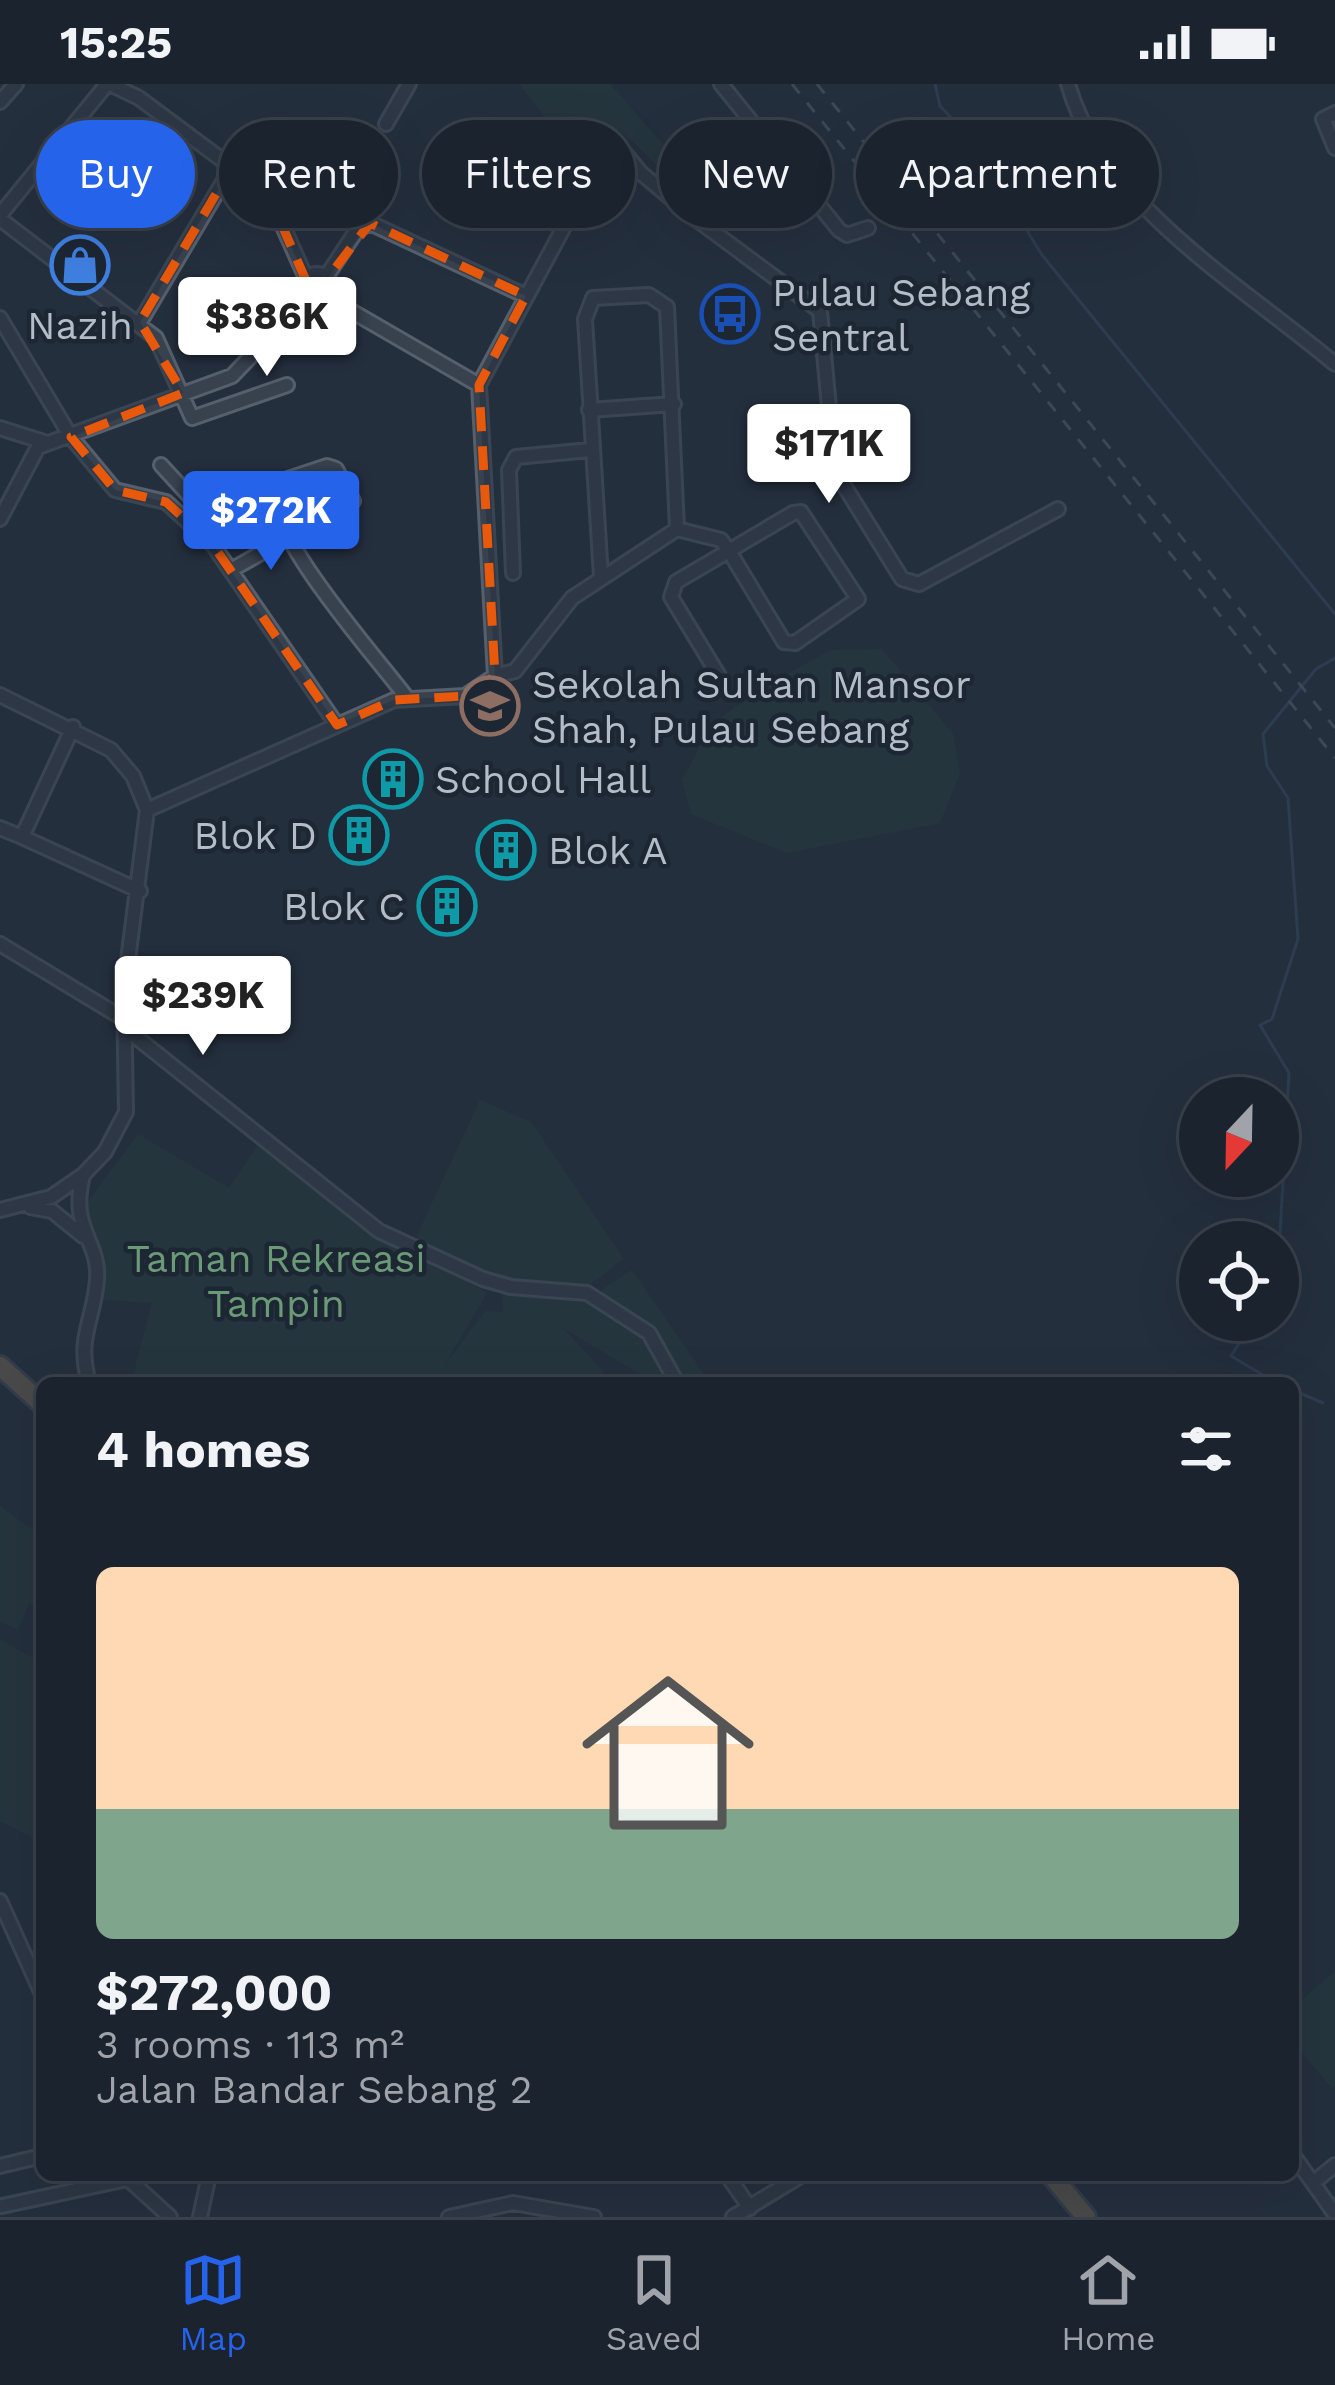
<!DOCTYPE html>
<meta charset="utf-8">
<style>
body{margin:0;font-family:"Work Sans",sans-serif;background:#242b36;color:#f1f3f6;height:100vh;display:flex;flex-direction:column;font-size:45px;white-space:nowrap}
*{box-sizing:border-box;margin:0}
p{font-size:39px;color:#a0a4aa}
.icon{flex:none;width:66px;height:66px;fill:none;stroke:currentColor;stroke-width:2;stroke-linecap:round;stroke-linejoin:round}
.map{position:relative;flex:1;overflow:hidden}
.side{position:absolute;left:36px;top:1293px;width:1263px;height:804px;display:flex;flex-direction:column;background:#1b232e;border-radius:18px;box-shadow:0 12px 48px #0002,0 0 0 3px #39404a}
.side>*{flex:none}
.banner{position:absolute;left:36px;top:36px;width:1263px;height:108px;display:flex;gap:24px}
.needle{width:78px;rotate:202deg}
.buttons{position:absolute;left:1179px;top:993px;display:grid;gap:24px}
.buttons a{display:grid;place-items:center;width:120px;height:120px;border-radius:50%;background:#1b232e;box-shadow:0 12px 48px #0002,0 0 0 3px #39404a;font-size:60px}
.price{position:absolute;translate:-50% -102px;padding:0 27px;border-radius:12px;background:#fff;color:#222;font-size:39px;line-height:78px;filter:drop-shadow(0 3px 6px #0008)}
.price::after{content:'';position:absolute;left:50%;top:72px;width:36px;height:27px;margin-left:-18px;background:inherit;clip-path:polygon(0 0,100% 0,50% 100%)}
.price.current{background:#2563eb;color:#fff}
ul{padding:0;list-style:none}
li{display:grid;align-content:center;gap:24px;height:636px;padding:0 60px}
li span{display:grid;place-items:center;height:372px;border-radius:18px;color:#555}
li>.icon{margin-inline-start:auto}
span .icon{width:216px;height:216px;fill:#fffc;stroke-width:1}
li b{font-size:51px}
h2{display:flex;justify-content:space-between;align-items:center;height:144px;padding:0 60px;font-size:51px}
.chip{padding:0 42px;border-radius:54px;background:#1b232e;box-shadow:0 12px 48px #0002,0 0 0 3px #39404a;font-size:42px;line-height:108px}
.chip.current{background:#2563eb;color:#fff}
.status{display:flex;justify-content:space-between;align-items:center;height:84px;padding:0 60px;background:#1b232e;direction:ltr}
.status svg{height:33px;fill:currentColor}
.tab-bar{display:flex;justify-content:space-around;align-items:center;height:168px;border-top:3px solid #39404a;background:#1b232e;font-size:33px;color:#a0a4aa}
.tab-bar a{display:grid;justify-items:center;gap:6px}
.tab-bar .current{color:#2563eb}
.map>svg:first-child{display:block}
.green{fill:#263c3f}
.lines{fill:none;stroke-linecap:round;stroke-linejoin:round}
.stream{stroke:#394c67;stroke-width:3}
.minor-casing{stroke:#565f6c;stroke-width:18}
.highway-casing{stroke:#434c59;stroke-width:24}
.minor{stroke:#38414e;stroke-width:12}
.highway{stroke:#746855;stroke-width:18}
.rail{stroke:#5a6575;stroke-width:3;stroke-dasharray:12 12;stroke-linecap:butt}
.marked{fill:none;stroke:#e8590c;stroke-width:9;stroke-dasharray:24 15;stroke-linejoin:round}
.labels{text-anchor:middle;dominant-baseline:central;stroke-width:9;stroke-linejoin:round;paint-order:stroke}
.poi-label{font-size:39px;fill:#b4bcc9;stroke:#1d2633;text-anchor:start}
.park-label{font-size:39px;fill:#6b9a76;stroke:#1d2633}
</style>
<div class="status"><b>15:25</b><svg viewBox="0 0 49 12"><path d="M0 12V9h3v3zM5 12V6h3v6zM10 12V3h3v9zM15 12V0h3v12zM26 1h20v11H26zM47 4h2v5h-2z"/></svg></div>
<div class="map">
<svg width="1335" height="2133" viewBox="0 0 1335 2133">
<rect width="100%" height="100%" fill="#242f3e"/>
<path class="green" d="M519 0H610L688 88 691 98 685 107C675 99 626 51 621 48 612 44 602 48 593 51L579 82 565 92 547 54V36Z
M882 565 953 650 960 689 940 739 787 769 691 730 682 696 712 640 761 604 831 566Z
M480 1016 531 1038 624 1175C611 1182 598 1198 585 1202 533 1218 459 1180 412 1162Z
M138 1050 229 1104 261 1056 400 1162 487 1209 444 1282 485 1227 503 1228 502 1201 591 1213 632 1186 710 1299H654L562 1243 603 1287 602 1299H131L152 1219 95 1215 84 1123Z
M0 1422 42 1453V1525L29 1520 18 1546 0 1537Z
M0 1555 42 1579V1759L0 1737Z
M1335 1887V2002L1332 2004 1293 1959V1923Z"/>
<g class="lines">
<path class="stream" d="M935 0 940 22 960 43 966 63 987 82 1042 171 1335 530
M1278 1186 1289 989 1260 941 1272 935 1298 855 1288 714 1267 682 1263 650 1316 585 1335 574
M1254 1236 1231 1272 1276 1299
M1293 1306 1323 1319"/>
<defs>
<path id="minor" d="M110 0 139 14 269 111 306 194
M721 0 839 146 847 151 868 144
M1068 0C1102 121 1243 202 1335 280
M0 18 16 0
M1335 29 1323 35 1335 64
M386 40 409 0
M0 131 107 0
M0 135 156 254 192 334 287 301
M303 204a14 14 0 1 1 28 0a14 14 0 1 1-28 0Z
M326 193 357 146 370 139 526 212
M327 213 479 301
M0 234 71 353 115 406 166 418 213 461 337 641
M140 238 232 83
M589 326 674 320
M0 344 44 358
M161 381 216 441
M0 435 38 363 232 292 307 214
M231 486 353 417 336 385 327 382 276 399C257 441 379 576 407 614
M513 489 509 386 516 373 590 366
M601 493 585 235 593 214 649 211 667 223 677 445
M495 592 479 301 608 61H618L641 89 692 132 820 227 835 387 902 495 919 500 1058 425
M0 611 111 666 133 692 147 726 124 908 126 1028 105 1068 83 1091 51 1113 0 1126
M73 643 22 753 140 807
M147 726 394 616 465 612 495 592 515 587 572 514 677 445 721 456 729 467 784 558 795 559 858 515 801 428 793 429 676 498 671 513 719 592
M0 744 22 753
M0 860 124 935
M126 945 379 1147 483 1195 511 1203 587 1209 649 1249 677 1299
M83 1092C69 1145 100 1157 97 1195 94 1238 76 1252 89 1299
M30 1123 52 1127 83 1152
M0 1817 42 1910
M1293 2071 1335 2130
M0 2082 42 2072
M727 2091 750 2124
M125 2092 170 2133
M1313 2099 1335 2081
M2 2122 127 2095
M200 2133 209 2091
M449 2133 513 2119 594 2133
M733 2133 802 2091"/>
<path id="highway" d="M0 1282 42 1320
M1051 2091 1086 2133"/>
</defs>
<use href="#minor" class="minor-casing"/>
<use href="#highway" class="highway-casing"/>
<use href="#minor" class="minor"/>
<use href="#highway" class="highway"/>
<path class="rail" d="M792 0 1335 674
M817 0 1335 644"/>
</g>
<path d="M0 0H1335V2133H0ZM232 83 269 111 313 213 370 139 526 212 479 301 495 592 465 612 394 616 337 641 213 461 166 418 115 406 71 353 183 309 140 238Z" fill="#242f3e" fill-opacity=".55" fill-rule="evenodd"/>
<path class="marked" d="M232 83 269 111 313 213 370 139 526 212 479 301 495 592 465 612 394 616 337 641 213 461 166 418 115 406 71 353 183 309 140 238Z"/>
<defs>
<symbol id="shop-ring" viewBox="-11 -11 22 22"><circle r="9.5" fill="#1d2633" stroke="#3f7fe0" stroke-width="1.5"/><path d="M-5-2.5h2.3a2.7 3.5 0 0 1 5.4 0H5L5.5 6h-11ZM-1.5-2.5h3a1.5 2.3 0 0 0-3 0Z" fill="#3f7fe0"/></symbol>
<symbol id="bus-ring" viewBox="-11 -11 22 22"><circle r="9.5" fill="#1d2633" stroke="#1a4fb4" stroke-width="1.5"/><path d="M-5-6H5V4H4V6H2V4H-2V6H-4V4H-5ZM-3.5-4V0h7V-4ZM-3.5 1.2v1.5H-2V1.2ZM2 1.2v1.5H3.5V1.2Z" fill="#1a4fb4"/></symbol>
<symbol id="school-ring" viewBox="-11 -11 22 22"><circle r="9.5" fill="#1d2633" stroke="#8d6e63" stroke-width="1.5"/><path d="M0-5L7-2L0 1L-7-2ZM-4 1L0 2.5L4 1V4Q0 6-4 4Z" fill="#8d6e63"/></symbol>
<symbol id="building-ring" viewBox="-11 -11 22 22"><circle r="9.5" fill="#1d2633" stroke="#0f9aa8" stroke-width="1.5"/><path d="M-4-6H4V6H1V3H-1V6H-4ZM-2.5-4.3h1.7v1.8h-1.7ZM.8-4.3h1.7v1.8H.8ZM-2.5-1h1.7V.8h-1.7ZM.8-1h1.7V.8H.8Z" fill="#0f9aa8"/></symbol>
</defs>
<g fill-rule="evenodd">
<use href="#shop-ring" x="47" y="148" width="66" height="66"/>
<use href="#bus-ring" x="697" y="197" width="66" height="66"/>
<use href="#school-ring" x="457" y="589" width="66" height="66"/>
<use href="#building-ring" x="360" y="662" width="66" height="66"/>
<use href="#building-ring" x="326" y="718" width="66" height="66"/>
<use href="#building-ring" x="473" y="733" width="66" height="66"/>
<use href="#building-ring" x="414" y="789" width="66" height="66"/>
</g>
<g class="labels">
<g class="poi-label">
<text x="772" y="208">Pulau Sebang<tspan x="772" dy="45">Sentral</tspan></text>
<text x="80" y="241" text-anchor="middle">Nazih</text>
<text x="532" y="600">Sekolah Sultan Mansor<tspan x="532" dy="45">Shah, Pulau Sebang</tspan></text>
<text x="435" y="695">School Hall</text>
<text x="317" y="751" text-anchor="end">Blok D</text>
<text x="548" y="766">Blok A</text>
<text x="405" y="822" text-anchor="end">Blok C</text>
</g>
<g class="park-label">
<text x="276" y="1174">Taman Rekreasi<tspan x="276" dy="45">Tampin</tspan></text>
</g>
</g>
</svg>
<div class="buttons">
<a><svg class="needle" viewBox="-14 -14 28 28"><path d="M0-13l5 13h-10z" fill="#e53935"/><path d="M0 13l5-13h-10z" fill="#a0a4aa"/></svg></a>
<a><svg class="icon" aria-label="locate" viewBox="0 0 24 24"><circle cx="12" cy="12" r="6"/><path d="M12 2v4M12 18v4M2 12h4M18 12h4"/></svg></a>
</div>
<b class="price" style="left:267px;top:295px">$386K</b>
<b class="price" style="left:829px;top:422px">$171K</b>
<b class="price current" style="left:271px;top:489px">$272K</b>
<b class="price" style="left:203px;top:974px">$239K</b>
<div class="banner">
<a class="chip current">Buy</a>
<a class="chip">Rent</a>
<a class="chip">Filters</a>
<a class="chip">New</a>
<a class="chip">Apartment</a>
</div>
<section class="side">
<h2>4 homes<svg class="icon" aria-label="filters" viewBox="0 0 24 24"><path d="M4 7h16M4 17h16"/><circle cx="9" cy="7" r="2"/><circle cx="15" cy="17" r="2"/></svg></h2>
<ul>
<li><span style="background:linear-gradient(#ffd9b3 65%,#7fa58c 0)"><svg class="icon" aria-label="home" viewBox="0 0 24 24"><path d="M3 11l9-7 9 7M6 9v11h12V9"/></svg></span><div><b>$272,000</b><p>3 rooms · 113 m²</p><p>Jalan Bandar Sebang 2</p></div></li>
</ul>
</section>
</div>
<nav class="tab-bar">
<a class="current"><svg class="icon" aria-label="map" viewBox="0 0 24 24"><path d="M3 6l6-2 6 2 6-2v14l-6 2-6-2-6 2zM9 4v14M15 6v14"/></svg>Map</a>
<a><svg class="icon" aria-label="saved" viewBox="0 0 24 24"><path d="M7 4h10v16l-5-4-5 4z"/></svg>Saved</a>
<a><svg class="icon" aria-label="home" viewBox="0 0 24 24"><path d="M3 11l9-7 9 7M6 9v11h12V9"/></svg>Home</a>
</nav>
